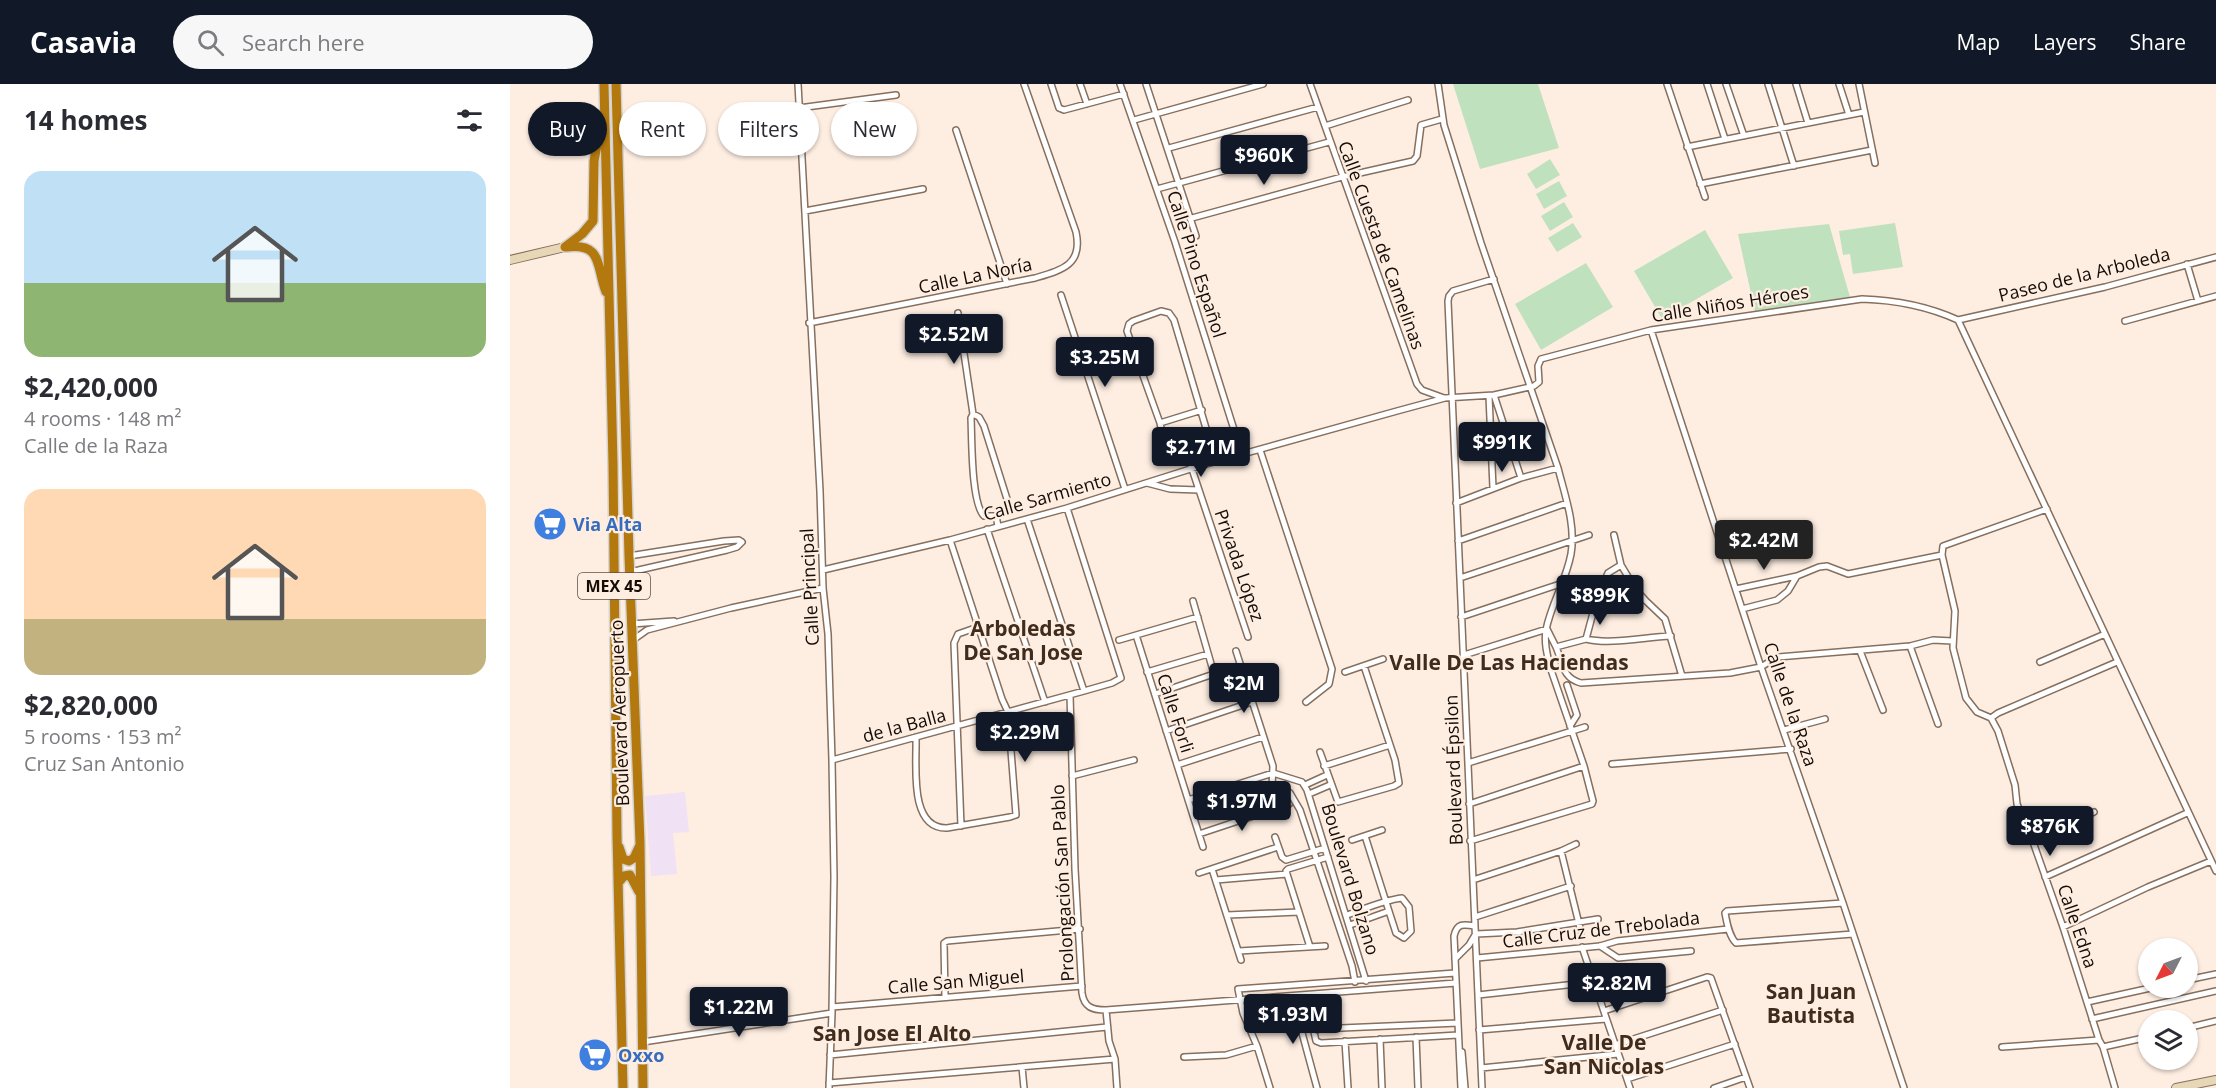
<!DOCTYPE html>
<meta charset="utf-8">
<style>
body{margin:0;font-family:"Open Sans",sans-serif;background:#f7f7f7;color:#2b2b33;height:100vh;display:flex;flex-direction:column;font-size:22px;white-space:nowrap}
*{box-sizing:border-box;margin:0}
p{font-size:20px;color:#7c7c81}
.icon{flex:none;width:33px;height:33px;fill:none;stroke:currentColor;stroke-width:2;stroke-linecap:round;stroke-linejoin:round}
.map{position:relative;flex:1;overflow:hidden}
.panel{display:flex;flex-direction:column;background:#fff;width:510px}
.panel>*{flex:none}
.guide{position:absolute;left:18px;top:18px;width:570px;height:54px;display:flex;gap:12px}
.needle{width:39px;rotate:228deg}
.tools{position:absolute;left:1628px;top:854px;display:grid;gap:12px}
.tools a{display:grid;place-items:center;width:60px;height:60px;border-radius:50%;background:#fff;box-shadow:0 2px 4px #0004;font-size:30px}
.price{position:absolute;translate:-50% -51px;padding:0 14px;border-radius:6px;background:#111827;color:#fff;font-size:20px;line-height:39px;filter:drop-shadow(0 2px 3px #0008)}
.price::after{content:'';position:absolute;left:50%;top:36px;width:18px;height:14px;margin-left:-9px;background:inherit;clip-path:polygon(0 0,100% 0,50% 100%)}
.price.on{background:#222;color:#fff}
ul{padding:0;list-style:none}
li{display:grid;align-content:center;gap:12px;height:318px;padding:0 24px}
li span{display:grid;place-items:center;height:186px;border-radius:18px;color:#555}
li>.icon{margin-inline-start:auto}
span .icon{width:108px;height:108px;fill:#fffc;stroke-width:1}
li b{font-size:26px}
h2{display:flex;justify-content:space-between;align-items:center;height:72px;padding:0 24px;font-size:26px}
.tag{padding:0 21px;border-radius:27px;background:#fff;box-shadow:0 2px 4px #0004;font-size:21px;line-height:54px}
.tag.on{background:#111827;color:#fff}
header{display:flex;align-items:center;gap:36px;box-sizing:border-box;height:84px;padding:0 30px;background:#111827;color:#fff}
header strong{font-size:28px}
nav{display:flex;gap:33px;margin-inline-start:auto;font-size:21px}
.search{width:420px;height:54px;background:#f7f7f7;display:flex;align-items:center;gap:15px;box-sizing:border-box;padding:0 21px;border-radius:33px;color:#7c7c81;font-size:22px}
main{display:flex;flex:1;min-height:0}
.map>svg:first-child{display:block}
.commercial{fill:#f1e1f4}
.pitch{fill:#c0e1be}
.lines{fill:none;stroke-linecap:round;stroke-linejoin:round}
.street-casing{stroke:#866f5e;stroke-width:8}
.secondary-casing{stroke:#866f5e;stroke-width:10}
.highway-casing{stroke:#d5d3d2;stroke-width:12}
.street{stroke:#fff;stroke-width:5}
.secondary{stroke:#e8d7b7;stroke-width:8}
.highway{stroke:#b3790e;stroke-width:9}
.labels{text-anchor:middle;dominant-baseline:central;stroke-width:4.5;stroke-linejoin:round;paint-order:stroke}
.shield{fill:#feeee2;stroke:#5b5048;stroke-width:1.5}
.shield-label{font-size:16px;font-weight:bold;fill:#150c06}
.street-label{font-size:18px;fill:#150c06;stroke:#feeee2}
.shop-label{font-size:18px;font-weight:bold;fill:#366cbe;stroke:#feeee2;text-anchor:start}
.quarter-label{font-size:21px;font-weight:bold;fill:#402c1d;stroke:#feeee2}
</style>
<header>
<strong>Casavia</strong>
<div class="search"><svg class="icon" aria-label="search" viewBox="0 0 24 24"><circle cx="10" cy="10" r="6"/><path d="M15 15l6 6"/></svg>Search here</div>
<nav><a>Map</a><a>Layers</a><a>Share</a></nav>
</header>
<main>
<section class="panel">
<h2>14 homes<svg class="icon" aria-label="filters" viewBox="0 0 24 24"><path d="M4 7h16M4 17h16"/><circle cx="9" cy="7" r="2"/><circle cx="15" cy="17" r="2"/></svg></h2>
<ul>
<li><span style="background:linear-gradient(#bfe0f5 60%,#8fb573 0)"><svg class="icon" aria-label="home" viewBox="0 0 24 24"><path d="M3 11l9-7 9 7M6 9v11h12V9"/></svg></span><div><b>$2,420,000</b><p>4 rooms · 148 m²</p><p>Calle de la Raza</p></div></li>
<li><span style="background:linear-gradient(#ffd9b3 70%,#c2b280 0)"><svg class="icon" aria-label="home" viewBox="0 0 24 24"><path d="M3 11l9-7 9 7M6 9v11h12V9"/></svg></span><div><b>$2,820,000</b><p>5 rooms · 153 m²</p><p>Cruz San Antonio</p></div></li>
</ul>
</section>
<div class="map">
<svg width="1706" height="1004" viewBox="0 0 1706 1004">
<rect width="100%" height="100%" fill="#feeee2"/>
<path class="commercial" d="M175 708 179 748 163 749 167 790 141 792 135 712Z"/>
<path class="pitch" d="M943 0H1028L1049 64 970 85Z
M1040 75 1050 91 1026 105 1017 90Z
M1049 97 1057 112 1034 125 1026 110Z
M1054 118 1063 133 1040 147 1031 132Z
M1063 139 1072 153 1047 168 1038 154Z
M1385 139 1393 183 1343 190 1340 170 1333 171 1329 147Z
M1319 140 1340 213 1245 228 1228 150Z
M1195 146 1223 194 1152 235 1124 187Z
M1076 179 1103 223 1031 266 1005 220Z"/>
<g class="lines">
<defs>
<path id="street" d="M288 0 310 407 313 504 318 550 322 676 324 793 322 929 319 1004
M541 0 549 24 554 26 614 10
M570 0 577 20
M610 0 665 158 732 371
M636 0 686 152
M800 0 907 300 912 306 934 314
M928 0 934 41 971 159 1048 384C1055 412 1066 441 1061 470 1056 497 1041 520 1036 546 1034 558 1037 570 1040 583L1074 682 1083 717 1082 720 960 757
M1157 0 1195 113
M1197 0 1215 55
M1216 0 1234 52
M1258 0 1284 82
M1286 0 1298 39
M1329 0 1339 31
M1349 0 1365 79
M289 24 386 11
M624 36 753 0
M815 42 898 16
M446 46 497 200
M1177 63 1354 28
M659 64 808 23
M1190 100 1362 66
M647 105 819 58
M295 127 413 105
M682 134 832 93 903 77 907 72 911 41 932 35
M1677 180 1688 217
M551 211 615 405
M448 229 463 330 461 334C462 355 461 419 474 432H486L488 442
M1448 236 1706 787
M1448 236 1595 203 1706 173
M1615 237 1706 212
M299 239 525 194C552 186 573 181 566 148L514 0
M1141 246 1251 583 1333 819 1394 1004
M984 311 1011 394
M979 312 983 404
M463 330 469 333 474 342 497 415V424L486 432
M650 339 692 326
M750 366 822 585 819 600 796 618
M693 381 689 366 697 357 698 351 664 236 659 229 651 227 623 237 619 240 617 247 650 339 654 358 661 366 675 368 678 373 738 553
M637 399 660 405 689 406
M946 419 1011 394 1048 384
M1537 425 1433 462 1432 471 1445 527 1443 564 1456 614 1467 628 1481 634 1488 647 1505 701 1507 720 1522 755 1553 843 1589 956 1593 963 1605 1004
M517 435 574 607
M477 445 535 618
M1104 451 1111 481 1126 506 1136 517 1155 535 1172 592
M948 457 1057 419
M119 472 214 457 229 456 232 458
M313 486 440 456 557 424 693 381 887 327 935 314 984 311 1024 302 1029 298 1028 282 1031 275 1141 246 1352 215C1386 216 1417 222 1448 236
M120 488 217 466 227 463 232 458
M950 494 1079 451
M1226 505 1287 492
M683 517 704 590
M1232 525 1267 516 1278 507 1287 492 1309 483 1317 482 1338 490 1432 471
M951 533 1053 499
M121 540 164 537
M626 551 693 763
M1076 555C1101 561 1134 553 1161 552
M123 556 137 546 221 524 313 504
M609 556 688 533
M1400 562 1428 640
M1046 563 1076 555 1087 514 1098 489 1111 481
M726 567 763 682 762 703 768 724
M1350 567 1373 626
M954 571 1037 545C1040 551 1043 557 1046 563 1053 579 1052 594 1071 599L1220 589 1251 583 1267 573 1400 562 1423 556 1442 557
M1530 578 1595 550
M637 588 698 570
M835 588 873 575
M1057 601 1067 631 1060 642
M645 610 730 581
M560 611 565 785 572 909C574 923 582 926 596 926L599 957 605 975 607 1004
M1481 634 1488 629 1607 578
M1274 646 1315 635
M656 647 742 618
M406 653C407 680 398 745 437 744L500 733 506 731 498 628 492 615 440 456
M810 668 828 718 884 702 889 699 885 676 854 582
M322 676 574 607 602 599 611 594 557 424
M958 679 1075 643
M1102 680 1281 665
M667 681 753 653
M814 682 880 661
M763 689 792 698 797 706 856 897
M562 692 624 676
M795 701 817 691
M762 703 766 701 780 709 790 726 842 882 845 898
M799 710 820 701
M678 716 763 689
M959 720 1074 682
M451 742 444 559 448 550 468 543
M689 750 779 720
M765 753 772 773 776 776 815 764
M1522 755 1584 728
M842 756 872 746
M1051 767 1071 848
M702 785 731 876
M689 789 768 763
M1535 793 1677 729
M706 796 777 790
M963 796 1051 767 1066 760
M1333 819 1217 827 1215 829C1217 839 1219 852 1226 859L1343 850
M717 831 789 828
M837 831C854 825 874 816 892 814L899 823 901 847 894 854 886 849 876 818 855 752
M965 833 1061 802
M840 841 879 827
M1553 843 1638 803 1701 777
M966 850 1007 848 1088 835
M1090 862 1108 874 1181 867
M800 863 776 787 778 785 818 773
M1072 863 1120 1004
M729 867 815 862
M967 874 1090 862 1107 857 1218 845
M945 875 959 861 965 851
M1677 896 1706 890
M968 911 1084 898
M782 912 807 1004
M435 913 434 859 437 857 570 845
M1577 918 1645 903
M322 923 572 902
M596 926 946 899
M1094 927 1197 893 1201 894 1240 1004
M1582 935 1706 907
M948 939 808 945 804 948 806 957 811 959 948 951
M1677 944 1706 937
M969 946 1096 935
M906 953 908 1004
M870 955 872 1004
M835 957 838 1004
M133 958 322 929
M1105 961 1213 926
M1492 963 1589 956
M1593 963 1638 953
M952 968 955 1004
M320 971 597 943
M674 973 716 971 747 962
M512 983 514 1004
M971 984 1108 970
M1117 995 1225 960
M319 999 605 975
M760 1004 747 962 733 929 728 905 945 889
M951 1004 944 852C947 839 953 840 965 842
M972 1004 938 217 939 212 943 207 984 195
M1204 1004 1236 993"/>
<path id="secondary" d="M0 176 55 163
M1666 1004 1706 996"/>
<path id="highway" d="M94 0 103 380 107 752 113 1004
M106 0 119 472 130 759 133 1004
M55 163 72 150 83 137 84 77 91 41
M57 163C93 159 86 182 96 208
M109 763 113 775 119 777 124 774 129 763
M108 799 114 792 120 791 129 808"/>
</defs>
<use href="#street" class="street-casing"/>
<use href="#secondary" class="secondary-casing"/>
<use href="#highway" class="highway-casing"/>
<use href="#street" class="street"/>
<use href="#secondary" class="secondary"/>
<use href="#highway" class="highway"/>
</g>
<defs>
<symbol id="supermarket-disc" viewBox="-11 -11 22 22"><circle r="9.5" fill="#3f7fe0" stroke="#feeee2"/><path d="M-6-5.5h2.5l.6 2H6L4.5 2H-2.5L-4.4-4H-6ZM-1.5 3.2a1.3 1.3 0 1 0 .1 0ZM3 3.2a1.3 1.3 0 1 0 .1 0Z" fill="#fff"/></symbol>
</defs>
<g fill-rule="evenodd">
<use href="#supermarket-disc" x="21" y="421" width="38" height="38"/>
<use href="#supermarket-disc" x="66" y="952" width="38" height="38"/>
</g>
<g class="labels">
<rect class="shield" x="68" y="489" width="72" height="26" rx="4.5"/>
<g class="shield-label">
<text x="104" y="502">MEX 45</text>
</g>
<g class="street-label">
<text transform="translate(872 161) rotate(70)">Calle Cuesta de Camelinas</text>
<text transform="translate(687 180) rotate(72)">Calle Pino Español</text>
<text transform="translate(1574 190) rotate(-14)">Paseo de la Arboleda</text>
<text transform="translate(465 191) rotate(-12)">Calle La Noría</text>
<text transform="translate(1220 219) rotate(-9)">Calle Niños Héroes</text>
<text transform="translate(537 412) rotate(-16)">Calle Sarmiento</text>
<text transform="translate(730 481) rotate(71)">Privada López</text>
<text transform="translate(299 503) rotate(-93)">Calle Principal</text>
<text transform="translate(1281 620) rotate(71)">Calle de la Raza</text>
<text transform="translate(109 629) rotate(-92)">Boulevard Aeropuerto</text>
<text transform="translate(666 629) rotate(72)">Calle Forli</text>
<text transform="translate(394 641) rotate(-15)">de la Balla</text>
<text transform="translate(943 686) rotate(-92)">Boulevard Épsilon</text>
<text transform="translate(841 795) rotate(73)">Boulevard Bolzano</text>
<text transform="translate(552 799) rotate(-93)">Prolongación San Pablo</text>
<text transform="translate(1568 842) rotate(71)">Calle Edna</text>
<text transform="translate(1091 845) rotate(-7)">Calle Cruz de Trebolada</text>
<text transform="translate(446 897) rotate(-5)">Calle San Miguel</text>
</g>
<g class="shop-label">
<text x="63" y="440">Via Alta</text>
<text x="108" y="971">Oxxo</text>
</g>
<g class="quarter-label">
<text x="513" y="544">Arboledas<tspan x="513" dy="24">De San Jose</tspan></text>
<text x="999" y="578">Valle De Las Haciendas</text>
<text x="1301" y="907">San Juan<tspan x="1301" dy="24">Bautista</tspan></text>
<text x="382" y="949">San Jose El Alto</text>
<text x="1094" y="958">Valle De<tspan x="1094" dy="24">San Nicolas</tspan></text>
</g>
</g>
</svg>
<div class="tools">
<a><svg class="needle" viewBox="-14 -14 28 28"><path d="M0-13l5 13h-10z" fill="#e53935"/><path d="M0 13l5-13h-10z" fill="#7c7c81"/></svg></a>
<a><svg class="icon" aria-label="layers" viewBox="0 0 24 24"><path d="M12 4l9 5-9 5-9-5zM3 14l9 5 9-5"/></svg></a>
</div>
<b class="price" style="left:754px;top:102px">$960K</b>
<b class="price" style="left:444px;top:281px">$2.52M</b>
<b class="price" style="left:595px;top:304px">$3.25M</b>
<b class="price" style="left:992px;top:389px">$991K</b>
<b class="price" style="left:691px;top:394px">$2.71M</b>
<b class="price on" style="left:1254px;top:487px">$2.42M</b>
<b class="price" style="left:1090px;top:542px">$899K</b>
<b class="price" style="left:734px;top:630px">$2M</b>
<b class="price" style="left:515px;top:679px">$2.29M</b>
<b class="price" style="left:732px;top:748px">$1.97M</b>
<b class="price" style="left:1540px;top:773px">$876K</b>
<b class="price" style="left:1107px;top:930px">$2.82M</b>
<b class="price" style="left:229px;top:954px">$1.22M</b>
<b class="price" style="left:783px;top:961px">$1.93M</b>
<div class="guide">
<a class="tag on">Buy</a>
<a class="tag">Rent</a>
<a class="tag">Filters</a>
<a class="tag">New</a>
</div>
</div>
</main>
